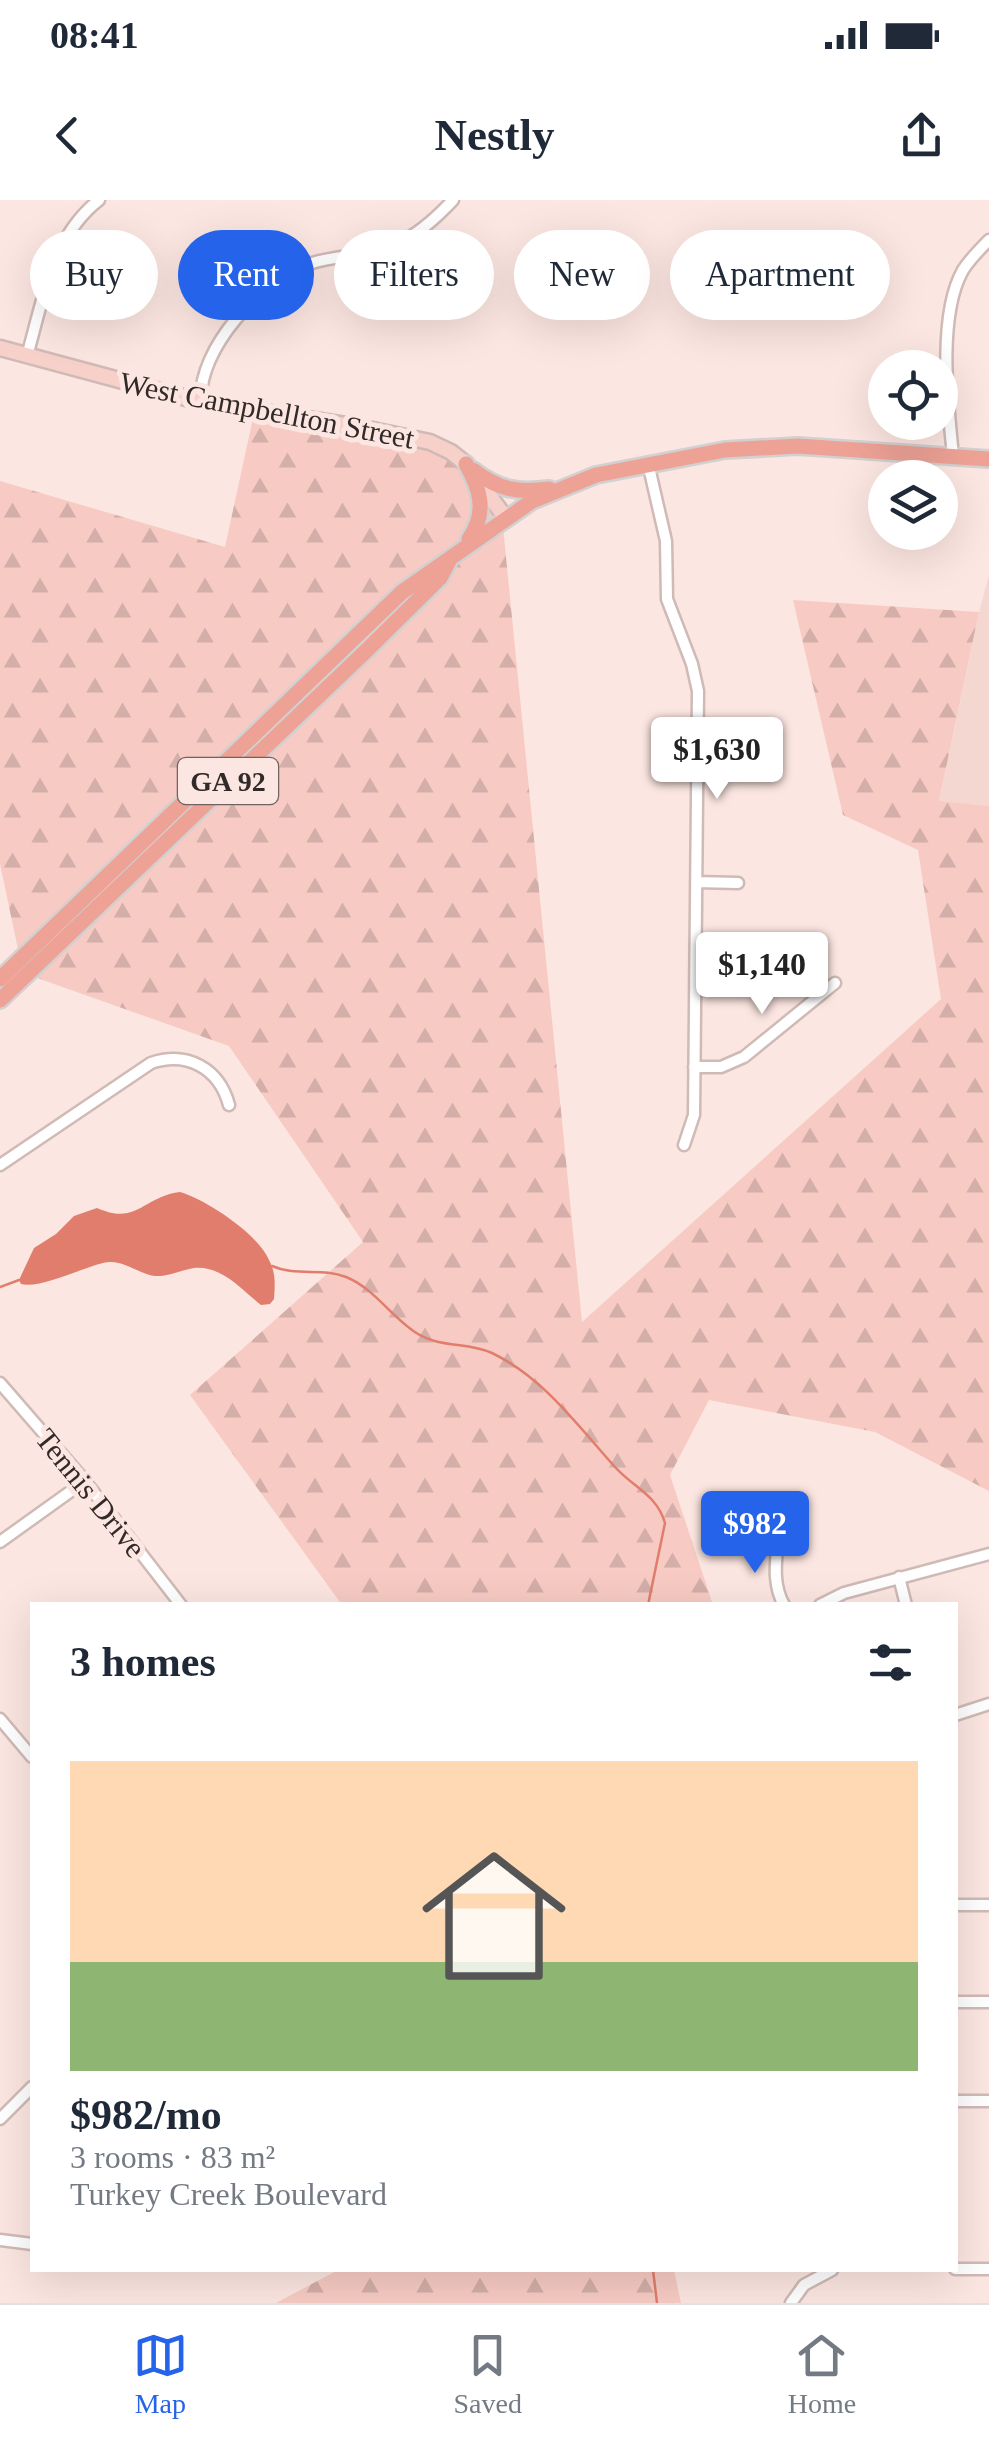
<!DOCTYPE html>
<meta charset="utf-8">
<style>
body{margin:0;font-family:Georgia,serif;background:#f2f2f3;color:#1f2937;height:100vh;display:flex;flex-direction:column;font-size:38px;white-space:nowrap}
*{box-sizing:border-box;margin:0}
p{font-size:32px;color:#747a83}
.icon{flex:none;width:55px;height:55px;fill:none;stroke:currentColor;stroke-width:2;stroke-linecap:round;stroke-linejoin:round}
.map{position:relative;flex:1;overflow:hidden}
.sheet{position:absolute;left:30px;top:1402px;width:928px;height:670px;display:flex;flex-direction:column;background:#fff;border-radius:0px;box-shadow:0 10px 40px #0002}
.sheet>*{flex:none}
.guide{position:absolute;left:30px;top:30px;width:930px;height:90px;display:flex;gap:20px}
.fabs{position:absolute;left:868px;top:150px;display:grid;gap:20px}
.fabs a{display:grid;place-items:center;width:90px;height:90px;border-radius:50%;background:#fff;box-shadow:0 10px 40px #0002;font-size:50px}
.price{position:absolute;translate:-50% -85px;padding:0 22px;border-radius:10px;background:#fff;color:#222;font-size:32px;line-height:65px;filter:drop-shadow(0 2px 5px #0008)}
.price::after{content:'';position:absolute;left:50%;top:60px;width:30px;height:22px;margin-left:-15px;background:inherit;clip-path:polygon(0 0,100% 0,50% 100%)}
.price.current{background:#2563eb;color:#fff}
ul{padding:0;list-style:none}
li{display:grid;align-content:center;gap:20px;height:530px;padding:0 40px}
li span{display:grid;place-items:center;height:310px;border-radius:0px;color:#555}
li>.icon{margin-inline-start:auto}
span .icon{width:180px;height:180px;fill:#fffc;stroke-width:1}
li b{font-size:42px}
h2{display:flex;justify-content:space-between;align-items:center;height:120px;padding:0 40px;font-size:42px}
.tag{padding:0 35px;border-radius:45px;background:#fff;box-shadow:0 10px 40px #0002;font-size:35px;line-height:90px}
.tag.current{background:#2563eb;color:#fff}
.status{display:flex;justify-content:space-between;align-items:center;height:70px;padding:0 50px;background:#fff;direction:ltr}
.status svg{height:28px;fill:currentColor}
header{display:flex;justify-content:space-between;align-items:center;height:130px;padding:0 40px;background:#fff;font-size:45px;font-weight:800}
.dock{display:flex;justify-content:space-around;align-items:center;height:140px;border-top:2px solid #e0e1e3;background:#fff;font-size:28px;color:#747a83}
.dock a{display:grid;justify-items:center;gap:5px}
.dock .current{color:#2563eb}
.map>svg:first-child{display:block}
.built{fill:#f5d7d2}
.forest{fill:url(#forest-firs)}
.water{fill:#e07d6c}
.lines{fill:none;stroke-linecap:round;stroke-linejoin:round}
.stream{stroke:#e07d6c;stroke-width:2.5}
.street-casing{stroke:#cfbab6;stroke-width:15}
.secondary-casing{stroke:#cfbab6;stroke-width:19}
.primary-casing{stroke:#d2d0d0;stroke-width:20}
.street{stroke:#fff;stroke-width:10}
.secondary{stroke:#f7d0ca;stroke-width:14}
.primary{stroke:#eea296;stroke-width:15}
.labels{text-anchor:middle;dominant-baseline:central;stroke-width:10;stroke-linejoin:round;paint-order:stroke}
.shield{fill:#fce6e1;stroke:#6f6260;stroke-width:2.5}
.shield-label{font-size:28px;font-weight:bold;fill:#322a28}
.street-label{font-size:30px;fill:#322a28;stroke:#fce6e1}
</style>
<div class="status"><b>08:41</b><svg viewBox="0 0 49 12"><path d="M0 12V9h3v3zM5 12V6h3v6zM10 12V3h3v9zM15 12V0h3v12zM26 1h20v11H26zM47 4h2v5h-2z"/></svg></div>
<header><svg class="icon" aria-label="back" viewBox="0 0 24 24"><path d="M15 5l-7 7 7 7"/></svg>Nestly<svg class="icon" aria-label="share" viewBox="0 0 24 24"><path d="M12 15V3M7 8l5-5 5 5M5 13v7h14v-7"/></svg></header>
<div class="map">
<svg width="989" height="2103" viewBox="0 0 989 2103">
<defs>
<pattern id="forest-firs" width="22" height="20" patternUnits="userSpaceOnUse" patternTransform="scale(2.5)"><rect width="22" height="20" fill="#f7cbc3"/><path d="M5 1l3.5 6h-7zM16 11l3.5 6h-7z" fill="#d4aea8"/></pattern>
</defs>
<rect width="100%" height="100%" fill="#fce6e1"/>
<path class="built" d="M989 375V606L939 602 979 412Z"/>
<path class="forest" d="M255 209 437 250 470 273 503 327 582 1122 941 799 918 650 843 615 793 400 979 412 939 601 989 606V1291L875 1232 709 1200 670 1275 713 1405H342L190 1195 363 1042 229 846 23 773 0 664V281L225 347Z
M338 2070H674L681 2103H276Z"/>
<path class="water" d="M180 992C207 1000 258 1034 269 1060 276 1073 275 1085 274 1099L270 1104 261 1105C241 1089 221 1065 194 1068 181 1070 168 1077 155 1076 138 1074 122 1058 103 1063 82 1068 40 1089 21 1084L19 1080 34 1048 56 1034 74 1016 97 1008C137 1026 144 996 180 992Z"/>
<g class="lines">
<path class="stream" d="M272 1066C297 1077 322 1067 346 1077 374 1088 393 1119 418 1134 441 1148 468 1142 492 1153 544 1178 578 1226 615 1267 634 1288 657 1295 665 1323L648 1405
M0 1087 19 1080
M653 2070 657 2103"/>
<defs>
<path id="street" d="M27 156C43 101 51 37 99 0
M201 202C198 148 261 81 309 64 338 54 371 57 399 43 420 33 438 16 453 0
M953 256C948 205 937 116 963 70 970 59 980 49 989 40
M648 263 666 341 667 399 692 464 698 491 694 915 684 945
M696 682 738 683
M694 867H721L744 857 835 783
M0 965 151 863C187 851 219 868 229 905
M0 1183 85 1281 181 1405
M778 1337C776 1361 772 1384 784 1405
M0 1342 85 1281
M899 1377 906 1405
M820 1405 844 1393 989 1354
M955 1515 989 1504
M0 1519 32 1557
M955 1705H989
M955 1802H989
M955 1901H989
M0 1919 32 1887
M0 2040 32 2044
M955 2069H989
M791 2103 804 2085 832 2070"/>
<path id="secondary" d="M0 148 201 202 358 227 430 242 451 252 466 264 505 317"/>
<path id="primary" d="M466 264C481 290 487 313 469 339
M473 270C499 290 517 293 549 289
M0 779 402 392 532 301 596 275 725 250 798 246 989 259
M0 800 367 450 440 378 450 359"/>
</defs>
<use href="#street" class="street-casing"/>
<use href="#secondary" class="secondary-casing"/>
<use href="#primary" class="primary-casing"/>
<use href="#street" class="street"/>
<use href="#secondary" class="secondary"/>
<use href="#primary" class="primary"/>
</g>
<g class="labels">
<rect class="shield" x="178" y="558" width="100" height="46" rx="8"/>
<g class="shield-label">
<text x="228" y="581">GA 92</text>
</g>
<g class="street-label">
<text transform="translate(267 210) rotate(11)">West Campbellton Street</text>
<text transform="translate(91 1293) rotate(51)">Tennis Drive</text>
</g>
</g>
</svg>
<div class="fabs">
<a><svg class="icon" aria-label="locate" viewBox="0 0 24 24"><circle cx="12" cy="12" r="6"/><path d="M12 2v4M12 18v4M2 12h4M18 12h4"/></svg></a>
<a><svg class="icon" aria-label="layers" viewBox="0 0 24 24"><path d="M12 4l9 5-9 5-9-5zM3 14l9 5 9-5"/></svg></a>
</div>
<b class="price" style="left:717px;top:602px">$1,630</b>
<b class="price" style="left:762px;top:817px">$1,140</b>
<b class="price current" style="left:755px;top:1376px">$982</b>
<div class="guide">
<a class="tag">Buy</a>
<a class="tag current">Rent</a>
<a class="tag">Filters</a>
<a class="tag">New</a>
<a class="tag">Apartment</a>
</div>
<section class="sheet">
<h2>3 homes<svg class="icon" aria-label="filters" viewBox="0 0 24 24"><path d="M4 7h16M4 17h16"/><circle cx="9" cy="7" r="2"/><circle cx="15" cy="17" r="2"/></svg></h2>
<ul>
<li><span style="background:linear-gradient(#ffd9b3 65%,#8fb573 0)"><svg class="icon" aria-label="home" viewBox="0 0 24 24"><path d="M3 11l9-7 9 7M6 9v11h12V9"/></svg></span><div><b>$982/mo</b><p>3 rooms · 83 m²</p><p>Turkey Creek Boulevard</p></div></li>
</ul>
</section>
</div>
<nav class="dock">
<a class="current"><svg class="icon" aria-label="map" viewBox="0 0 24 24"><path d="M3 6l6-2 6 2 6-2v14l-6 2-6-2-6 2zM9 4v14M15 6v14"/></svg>Map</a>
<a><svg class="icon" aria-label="saved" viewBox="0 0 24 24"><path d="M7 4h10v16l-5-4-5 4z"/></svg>Saved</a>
<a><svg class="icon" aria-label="home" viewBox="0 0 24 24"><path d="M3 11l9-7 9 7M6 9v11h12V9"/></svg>Home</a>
</nav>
